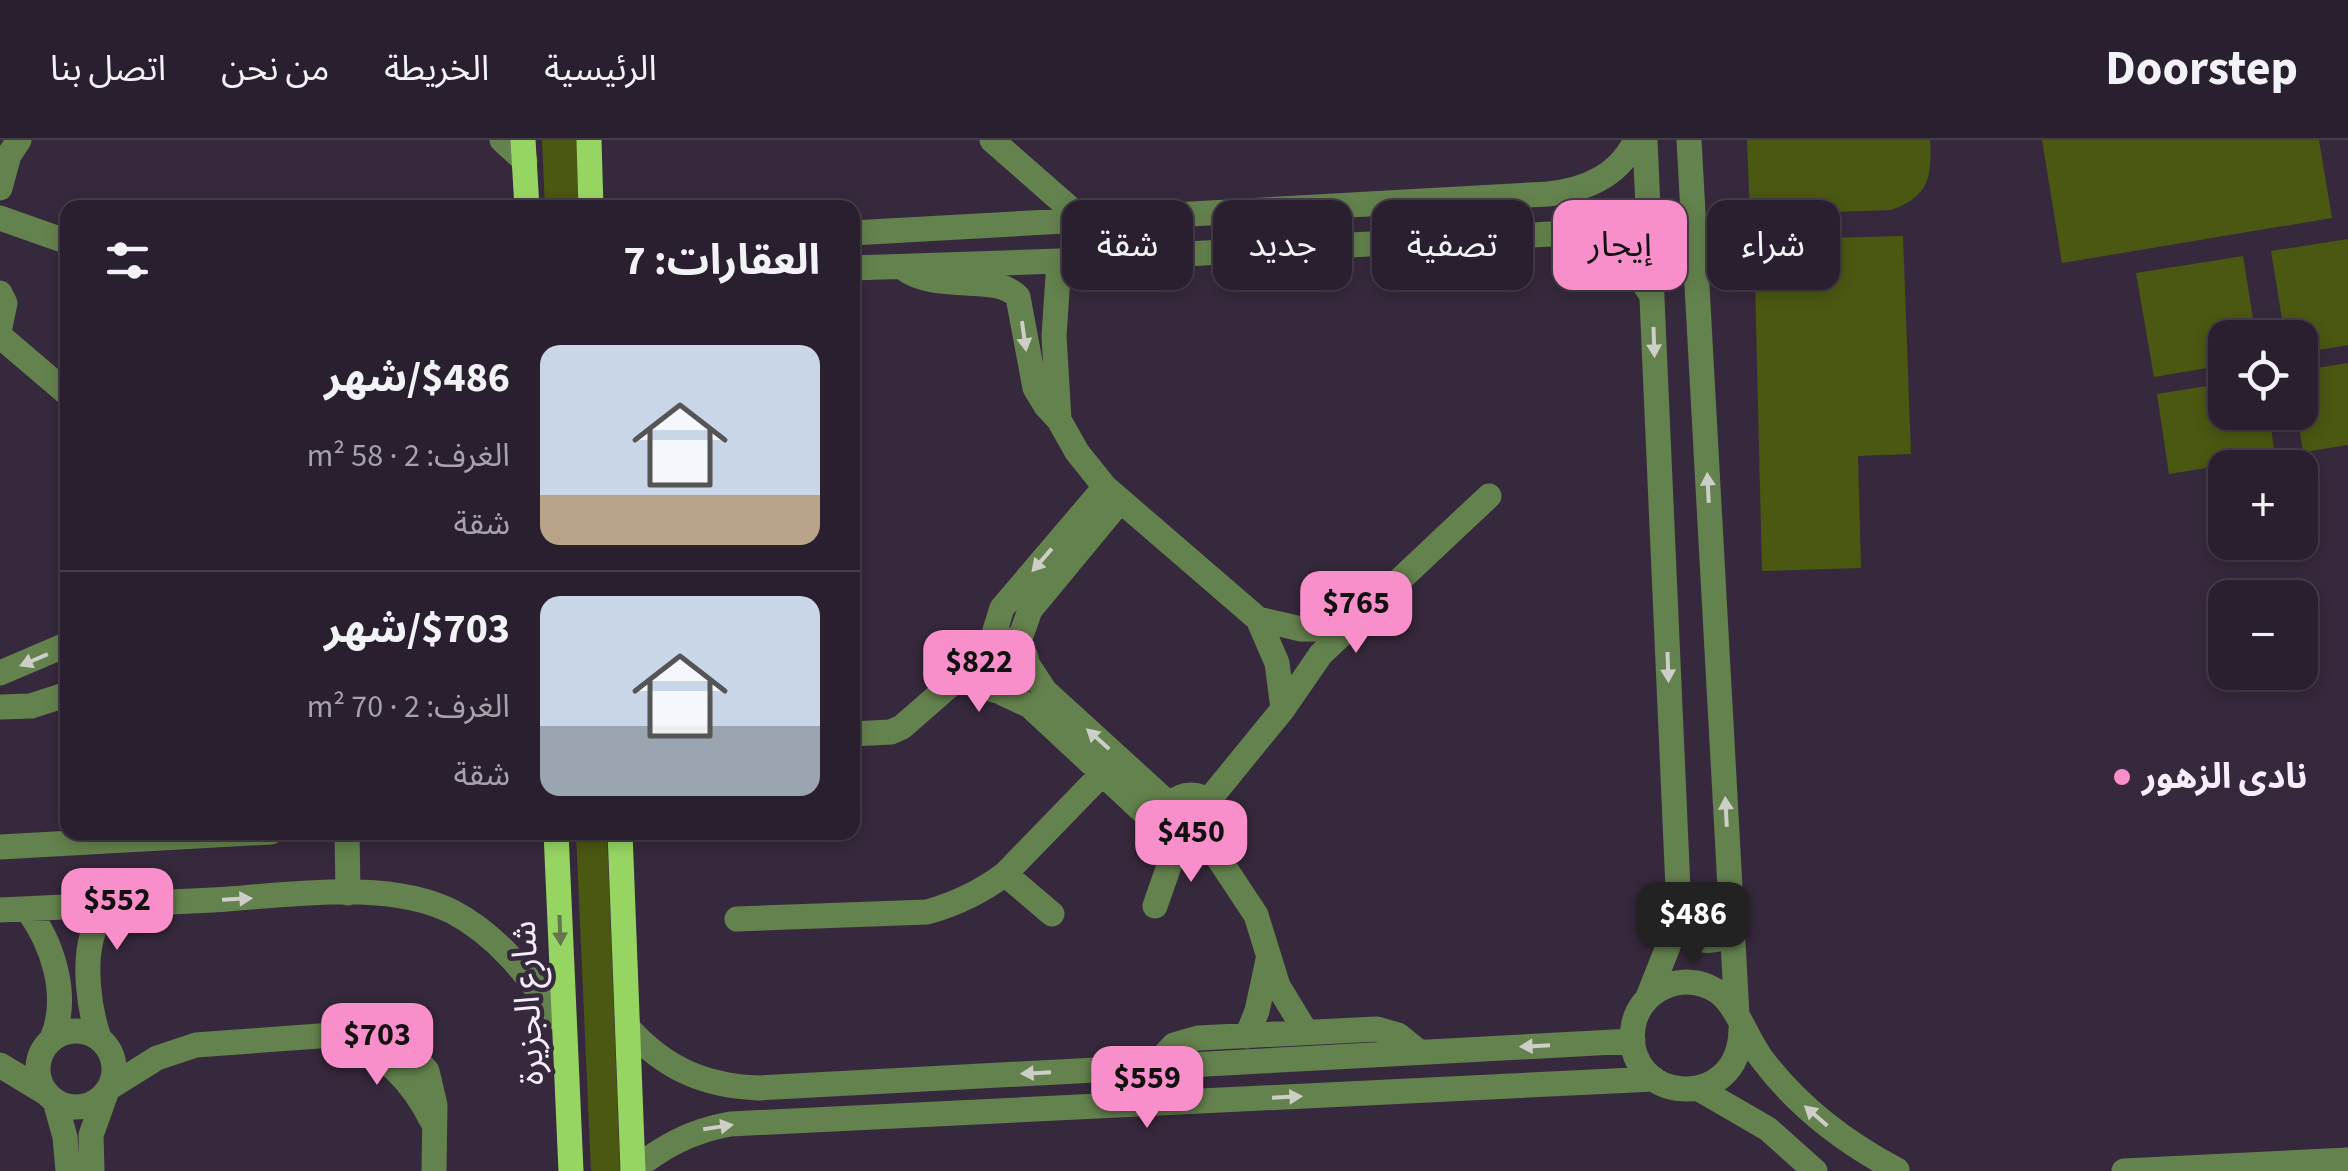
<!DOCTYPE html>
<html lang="ar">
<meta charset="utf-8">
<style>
body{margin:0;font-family:"Source Sans 3","Noto Sans Arabic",sans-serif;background:#312736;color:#f1f3f6;direction:rtl;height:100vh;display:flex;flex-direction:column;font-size:38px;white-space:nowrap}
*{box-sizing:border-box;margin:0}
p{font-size:32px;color:#a5a2aa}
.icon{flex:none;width:55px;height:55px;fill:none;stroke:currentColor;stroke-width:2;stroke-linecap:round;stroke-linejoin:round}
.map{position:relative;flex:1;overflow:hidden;direction:ltr}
.sheet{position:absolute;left:60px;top:60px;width:800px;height:640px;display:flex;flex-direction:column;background:#291f2e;border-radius:20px;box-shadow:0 5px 15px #0003,0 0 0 2px #453d4a;direction:rtl}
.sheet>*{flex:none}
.banner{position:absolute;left:890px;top:60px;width:950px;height:90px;direction:rtl;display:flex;gap:20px}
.controls{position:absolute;left:2208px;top:180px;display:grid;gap:20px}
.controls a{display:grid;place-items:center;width:110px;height:110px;border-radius:20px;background:#291f2e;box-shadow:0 5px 15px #0003,0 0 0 2px #453d4a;font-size:50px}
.price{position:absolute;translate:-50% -85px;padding:0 22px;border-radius:20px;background:#f98fca;color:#111;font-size:32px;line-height:65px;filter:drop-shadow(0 2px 5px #0008)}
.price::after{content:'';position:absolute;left:50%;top:60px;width:30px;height:22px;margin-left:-15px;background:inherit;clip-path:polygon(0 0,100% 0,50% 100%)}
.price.selected{background:#222;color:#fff}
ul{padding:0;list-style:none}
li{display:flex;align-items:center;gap:30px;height:250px;padding:0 40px}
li+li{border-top:2px solid #453d4a}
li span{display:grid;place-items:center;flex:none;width:280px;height:200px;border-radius:20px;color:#555}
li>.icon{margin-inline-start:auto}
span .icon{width:120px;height:120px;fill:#fffc;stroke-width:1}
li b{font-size:42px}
h2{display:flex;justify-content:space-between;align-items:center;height:120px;padding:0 40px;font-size:42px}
.pill{padding:0 35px;border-radius:20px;background:#291f2e;box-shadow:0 5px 15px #0003,0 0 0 2px #453d4a;font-size:35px;line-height:90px}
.pill.selected{background:#f98fca;color:#111}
header{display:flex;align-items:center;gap:60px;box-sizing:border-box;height:140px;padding:0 50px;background:#291f2e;border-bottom:2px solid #453d4a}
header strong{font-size:48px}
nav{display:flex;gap:55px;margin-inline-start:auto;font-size:35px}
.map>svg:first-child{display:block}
.green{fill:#4b5811}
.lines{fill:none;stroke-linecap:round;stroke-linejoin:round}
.minor{stroke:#64824d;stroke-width:25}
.major{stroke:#97d563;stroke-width:25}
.oneway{fill:#cccec7}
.oneway2{fill:#62764e}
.poi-dot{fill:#f98fca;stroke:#37293d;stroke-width:4}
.labels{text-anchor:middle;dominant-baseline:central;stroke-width:9;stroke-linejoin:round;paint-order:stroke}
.poi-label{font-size:35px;font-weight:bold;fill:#f8eefb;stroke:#37293d;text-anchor:start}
.street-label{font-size:35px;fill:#f8eefb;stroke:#37293d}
</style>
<header>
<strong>Doorstep</strong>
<nav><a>الرئيسية</a><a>الخريطة</a><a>من نحن</a><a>اتصل بنا</a></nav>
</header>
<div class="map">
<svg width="2348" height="1031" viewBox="0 0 2348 1031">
<rect width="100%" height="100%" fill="#37293d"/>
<path class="green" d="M542 0H577L580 67H545Z
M1747 0H1930C1932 38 1929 56 1891 70L1750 75Z
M2042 0H2319L2332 78 2062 123Z
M1903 96 1911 314 1858 316 1861 428 1762 431 1754 100Z
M2348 99V205L2300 213V198L2285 197 2271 111Z
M2243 116 2256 197 2225 198V225L2154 237 2136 133Z
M2348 223V305L2303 312 2297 273 2300 272V231Z
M2225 243V272L2269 273 2275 317 2169 334 2157 254Z
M576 693H607L620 1031H591Z"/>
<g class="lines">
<path class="minor" d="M502 0 525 21
M992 0 1083 80
M1645 0 1678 749 1669 804 1648 857
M1689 0 1737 875
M0 48 9 15 19 0
M0 78 68 102
M852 93 1548 54C1586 50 1619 36 1636 0
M852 128 1059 121 1550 94C1601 98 1625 112 1652 156
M903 128C938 154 995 132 1018 157L1035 248 1046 266 1059 280 1077 312 1105 347 1258 479 1277 523 1283 569
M0 153 5 163 0 187
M0 196 68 254
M1059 280 1054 196 1059 121
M1258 479 1301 489H1344
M975 525a26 26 0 1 1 52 0a26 26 0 1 1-52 0Z
M992 500 1002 468 1105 347
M1018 504 1030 470 1120 361
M1028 525 1045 551 1170 665
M0 533 68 504
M1000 552 1030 566 1165 692
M0 567 31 566 68 554
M852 594 891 592 902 587 949 546 975 529
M1164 682a27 27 0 1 1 54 0a27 27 0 1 1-54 0Z
M1208 661 1283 569 1321 514 1489 356
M347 692 348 753
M1209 704 1256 775 1278 846 1306 892
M0 707 271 692
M1005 734 1052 774
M1155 766 1176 706
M27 769C53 804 70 856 52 899
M0 770C71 767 142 764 213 760 285 756 387 738 453 772 502 798 532 842 564 885
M1675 777C1687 802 1711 807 1733 792
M737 779 927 772C956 764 981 752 1005 734L1102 634
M1741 889C1740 975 1623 963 1633 888 1638 850 1683 830 1715 850 1736 862 1746 898 1762 919 1798 967 1844 1002 1897 1030
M630 890C666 929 705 946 759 948L1633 901
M38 929a38 38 0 1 1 76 0a38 38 0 1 1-76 0Z
M1247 896 1257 871 1268 820
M344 897C385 913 413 942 432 981
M99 898C89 869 83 823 93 793 96 783 103 774 110 765
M0 925 46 953
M1153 927 1174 905 1198 898 1377 889 1398 895 1419 912
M109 948 157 918 196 905 374 892 405 906 427 931 435 965 434 1031
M1699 949 1768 989 1815 1031
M55 961 65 997 68 1031
M633 1030C664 1006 691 991 730 984L1654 939
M92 1031 91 995 106 953
M2124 1031 2348 1020"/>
<path class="major" d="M523 0 527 68
M589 0 591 68
M556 692 571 1031
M620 692 633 1031"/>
</g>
<defs><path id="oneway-solid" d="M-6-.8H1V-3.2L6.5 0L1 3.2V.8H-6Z" transform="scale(2.5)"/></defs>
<g class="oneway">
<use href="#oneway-solid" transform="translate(1024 196) rotate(82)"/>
<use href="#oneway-solid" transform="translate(1654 202) rotate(88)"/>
<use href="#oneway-solid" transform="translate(1708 348) rotate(-93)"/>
<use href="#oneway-solid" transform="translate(1042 420) rotate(131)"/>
<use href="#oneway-solid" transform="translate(34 520) rotate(157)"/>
<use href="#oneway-solid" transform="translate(1668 527) rotate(88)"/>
<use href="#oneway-solid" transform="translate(1098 599) rotate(-138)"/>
<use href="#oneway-solid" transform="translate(1726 672) rotate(-93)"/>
<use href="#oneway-solid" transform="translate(237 759) rotate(-3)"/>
<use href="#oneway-solid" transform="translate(1535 906) rotate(177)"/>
<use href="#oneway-solid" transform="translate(1036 933) rotate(177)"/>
<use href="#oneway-solid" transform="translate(1287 957) rotate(-3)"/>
<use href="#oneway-solid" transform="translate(1816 976) rotate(-139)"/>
<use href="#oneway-solid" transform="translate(718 987) rotate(-9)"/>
</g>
<use class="oneway2" href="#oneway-solid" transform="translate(560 790) rotate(88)"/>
<circle class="poi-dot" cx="2122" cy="637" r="10"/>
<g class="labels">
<g class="poi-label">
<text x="2142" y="637">نادى الزهور</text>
</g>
<g class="street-label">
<text transform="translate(528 863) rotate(-93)">شارع الجزيرة</text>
</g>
</g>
</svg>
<div class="controls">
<a><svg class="icon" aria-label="locate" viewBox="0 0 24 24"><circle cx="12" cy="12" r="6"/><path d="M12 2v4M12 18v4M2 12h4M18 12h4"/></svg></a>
<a>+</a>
<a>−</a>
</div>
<b class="price" style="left:1356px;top:516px">$765</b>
<b class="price" style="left:979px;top:575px">$822</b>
<b class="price" style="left:1191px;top:745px">$450</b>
<b class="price" style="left:117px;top:813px">$552</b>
<b class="price selected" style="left:1693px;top:827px">$486</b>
<b class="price" style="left:377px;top:948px">$703</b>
<b class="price" style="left:1147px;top:991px">$559</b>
<div class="banner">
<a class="pill">شراء</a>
<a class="pill selected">إيجار</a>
<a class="pill">تصفية</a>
<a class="pill">جديد</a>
<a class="pill">شقة</a>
</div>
<section class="sheet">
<h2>العقارات: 7<svg class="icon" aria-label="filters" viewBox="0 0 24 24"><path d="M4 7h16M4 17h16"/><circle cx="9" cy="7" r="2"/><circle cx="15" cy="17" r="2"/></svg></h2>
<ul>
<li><span style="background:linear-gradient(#c9d6e8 75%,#b9a48a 0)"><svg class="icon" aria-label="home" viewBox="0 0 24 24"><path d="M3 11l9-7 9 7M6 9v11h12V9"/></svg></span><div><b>$486/شهر</b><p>الغرف: 2 · 58 m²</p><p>شقة</p></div></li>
<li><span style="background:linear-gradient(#c9d6e8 65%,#9aa5b1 0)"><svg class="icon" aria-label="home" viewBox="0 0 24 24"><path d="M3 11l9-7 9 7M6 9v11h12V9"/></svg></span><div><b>$703/شهر</b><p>الغرف: 2 · 70 m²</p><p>شقة</p></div></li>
</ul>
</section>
</div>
